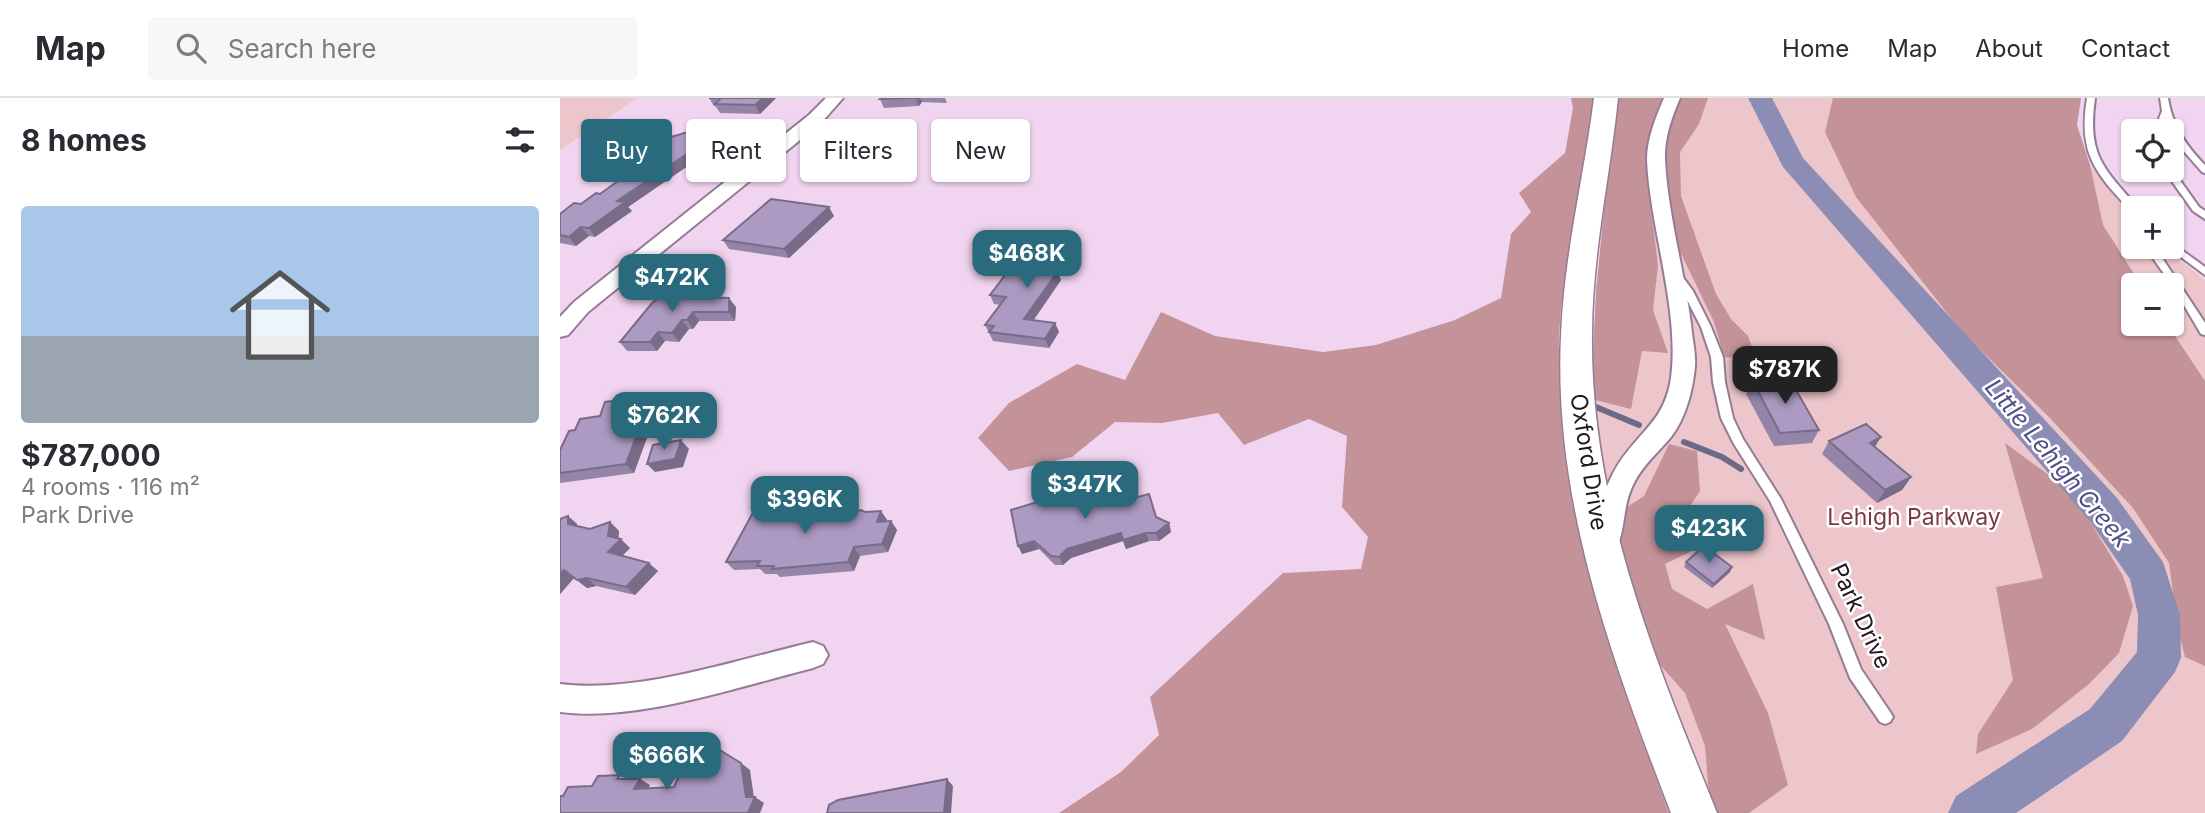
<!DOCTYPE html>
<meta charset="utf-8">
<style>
body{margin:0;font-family:Inter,sans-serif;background:#f7f7f7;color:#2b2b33;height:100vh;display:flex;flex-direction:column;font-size:26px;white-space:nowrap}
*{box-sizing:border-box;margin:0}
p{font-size:23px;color:#7c7c81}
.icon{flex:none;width:38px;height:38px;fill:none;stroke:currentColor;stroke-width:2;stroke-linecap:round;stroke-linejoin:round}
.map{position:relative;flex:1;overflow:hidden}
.side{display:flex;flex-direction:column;background:#fff;width:560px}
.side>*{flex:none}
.top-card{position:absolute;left:21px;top:21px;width:665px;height:63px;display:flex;gap:14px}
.buttons{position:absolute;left:1561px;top:21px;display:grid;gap:14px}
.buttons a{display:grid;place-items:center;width:63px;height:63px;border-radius:7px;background:#fff;box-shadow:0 2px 5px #0004;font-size:35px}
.price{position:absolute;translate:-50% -60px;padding:0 16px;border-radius:14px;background:#296b7d;color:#fff;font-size:23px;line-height:46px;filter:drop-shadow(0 2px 4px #0008)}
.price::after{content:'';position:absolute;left:50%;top:42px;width:21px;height:16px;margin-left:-10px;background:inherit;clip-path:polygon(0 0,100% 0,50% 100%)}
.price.on{background:#222;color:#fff}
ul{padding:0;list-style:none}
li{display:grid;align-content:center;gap:14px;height:371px;padding:0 21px}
li span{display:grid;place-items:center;height:217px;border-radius:7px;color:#555}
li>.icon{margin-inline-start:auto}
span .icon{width:126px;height:126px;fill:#fffc;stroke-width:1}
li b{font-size:30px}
h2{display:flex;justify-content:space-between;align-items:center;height:84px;padding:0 21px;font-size:30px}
.chip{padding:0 24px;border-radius:7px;background:#fff;box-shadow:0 2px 5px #0004;font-size:24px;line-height:63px}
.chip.on{background:#296b7d;color:#fff}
header{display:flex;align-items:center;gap:42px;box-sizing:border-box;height:98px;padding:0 35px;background:#fff;border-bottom:2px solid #e1e1e2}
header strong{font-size:33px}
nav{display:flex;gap:38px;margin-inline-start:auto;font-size:24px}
.search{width:490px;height:63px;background:#f7f7f7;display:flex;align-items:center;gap:18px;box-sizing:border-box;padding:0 24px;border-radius:7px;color:#7c7c81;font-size:26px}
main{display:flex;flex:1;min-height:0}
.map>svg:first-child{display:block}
.green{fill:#ecc6cb;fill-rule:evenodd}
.forest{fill:#c49299}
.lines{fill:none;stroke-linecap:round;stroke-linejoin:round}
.stream{stroke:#6c6a88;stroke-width:6}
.river{fill:#8c8db5;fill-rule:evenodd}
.service-casing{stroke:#957b95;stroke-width:4}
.minor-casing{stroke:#957b95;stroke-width:4}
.secondary-casing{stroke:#957b95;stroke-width:3}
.service{fill:#fff;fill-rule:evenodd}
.minor{fill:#fff;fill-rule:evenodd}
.secondary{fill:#fff;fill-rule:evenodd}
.wall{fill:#9484a7}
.shaded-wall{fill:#786c88}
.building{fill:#ac9ac2;stroke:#786c88;stroke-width:2}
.labels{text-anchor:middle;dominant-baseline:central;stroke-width:5;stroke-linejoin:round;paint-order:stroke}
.street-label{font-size:23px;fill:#211720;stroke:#fff}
.park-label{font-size:23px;fill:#7a3945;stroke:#fff}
.water-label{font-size:24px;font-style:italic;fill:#504e86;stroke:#fff}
</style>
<header>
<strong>Map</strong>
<div class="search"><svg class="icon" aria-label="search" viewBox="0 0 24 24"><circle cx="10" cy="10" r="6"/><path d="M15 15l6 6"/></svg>Search here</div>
<nav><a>Home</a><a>Map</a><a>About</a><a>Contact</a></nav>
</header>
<main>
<section class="side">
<h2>8 homes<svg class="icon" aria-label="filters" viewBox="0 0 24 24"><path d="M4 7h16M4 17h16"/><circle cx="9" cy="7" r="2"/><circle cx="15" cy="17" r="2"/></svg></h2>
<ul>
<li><span style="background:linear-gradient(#a9c7e8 60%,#9aa5b1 0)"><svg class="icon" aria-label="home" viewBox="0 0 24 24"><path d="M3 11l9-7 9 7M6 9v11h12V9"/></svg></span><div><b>$787,000</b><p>4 rooms · 116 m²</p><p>Park Drive</p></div></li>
</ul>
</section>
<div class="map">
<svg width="1645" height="715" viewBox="0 0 1645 715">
<rect width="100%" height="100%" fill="#f1d4f0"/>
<path class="green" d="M0 0H77L0 52Z
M1055 0H1521L1517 27 1522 48 1530 67 1573 121V149H1603L1645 182V715H1156L1093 559 1067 477 1030 315 1036 194ZM1573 187H1612V226H1573Z"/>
<path class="forest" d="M1011 0H1035C1023 78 1004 157 999 236 998 259 1001 283 1002 305 1012 448 1061 582 1109 715H499L561 674 599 637 590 599 723 475 801 471 808 439 782 409 787 338 749 321 684 347 658 315 602 325 555 324 512 359 449 373 418 340 449 305 517 266 565 282 601 214 655 238 763 254 816 247 895 222 941 200 951 136 971 114 959 95 1005 55 1013 10Z
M1055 0H1102L1094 20 1087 73 1098 168 1093 212 1108 255 1082 253 1071 311 1031 301 1036 194Z
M1113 0H1148L1139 26 1120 54 1121 98 1156 196 1171 221 1188 238 1193 252 1177 260 1164 259 1154 224 1115 143 1102 92 1105 19Z
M1273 0H1521L1517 27 1530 67 1543 127 1581 187H1573V226H1607L1645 283V568L1625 559 1618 531 1609 465 1573 410 1489 319 1402 234 1296 99 1265 34Z
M1445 345 1512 394 1563 478 1573 508 1559 555 1529 586 1472 631 1416 656 1418 636 1453 582 1436 489 1483 480Z
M1109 346 1137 353 1140 393 1130 408 1156 441 1105 466 1112 491 1147 511 1193 486 1205 542 1165 526 1208 615 1228 687 1189 715H1156L1149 698 1145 648 1125 595 1093 559 1055 434 1064 411 1084 398Z"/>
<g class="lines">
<path class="stream" d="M1036 309 1079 327
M1124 344 1162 359 1181 371"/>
<path class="river" d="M1188 0H1212L1243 60 1557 400 1603 464 1620 517 1621 560 1615 574 1562 643 1456 715H1388L1396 698 1530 611 1577 554 1578 517 1570 481 1529 422 1223 69Z"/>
<defs>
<path id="service" d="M1527 0H1535C1527 58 1543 69 1578 110H1573V113L1570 112C1534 74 1518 54 1527 0Z
M1600 0H1608C1612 27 1626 48 1645 67V75L1642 74 1621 50 1606 24 1602 33H1594L1602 13Z
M1612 71 1639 109 1645 113V121L1633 113 1604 72Z
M1612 145 1645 169V177L1609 150 1608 149H1612Z
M1585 149H1595L1645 225V237L1641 236 1612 187Z
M1115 173 1119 174 1133 193 1151 229 1163 259 1165 284 1173 320 1183 341 1221 401 1283 526 1301 571 1330 614 1333 619 1330 624 1325 626 1320 624 1290 580 1269 526 1210 403 1174 346 1161 320 1153 284 1151 259 1141 229 1123 194 1110 176Z"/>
<path id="minor" d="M266 0H283L261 25 28 214 8 237 0 239V219L14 204 249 17Z
M1104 0H1120C1112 19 1104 40 1105 62 1108 117 1124 171 1131 226 1132 240 1136 254 1135 268 1133 291 1126 320 1111 339 1096 357 1079 370 1070 394 1063 412 1065 433 1056 451L1047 454 1038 451C1032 440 1036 431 1038 420 1042 400 1048 382 1059 365 1080 333 1105 322 1111 280 1120 213 1090 130 1087 62 1087 40 1096 19 1104 0Z
M253 544 263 548 268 557 263 566 253 570C177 589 77 624 0 614V586C77 596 176 562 253 544Z"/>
<path id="secondary" d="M1034 0H1058C1050 79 1032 157 1032 237 1030 405 1095 562 1157 715H1111C1052 561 993 404 1001 237 1004 157 1024 79 1034 0Z"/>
</defs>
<use href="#service" class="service-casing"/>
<use href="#minor" class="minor-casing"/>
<use href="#secondary" class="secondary-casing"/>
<use href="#service" class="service"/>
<use href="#minor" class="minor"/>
<use href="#secondary" class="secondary"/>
</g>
<path class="wall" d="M149 0H216L200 16 160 15 156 9 154 8Z
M321 0H385L387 5 362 4 359 8 324 10 320 1Z
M311 29 315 38 308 43 309 45 289 63 283 62 276 68 253 65 248 57Z
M154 50 68 109 72 113 35 139 29 138 16 148 0 145V116L40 96Z
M274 118 229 160 169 151 163 142Z
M514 140 516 149 498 175 501 182 473 223 495 225 499 234 489 250 433 243 425 227 440 207 434 206 430 197 474 158Z
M136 191 141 199 176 209 175 223H139L133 231H129L119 244 105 243 97 253H67L60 244Z
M1192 282 1259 332 1252 345 1214 348 1186 296Z
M99 307 74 375 0 385V352L15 332Z
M1269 343 1315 349 1351 379 1342 392 1317 405 1262 356Z
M252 391 258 399 249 420 287 419 305 414 321 413 327 422 326 423H331L337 432 328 454 300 458 294 473 220 479 217 476H205L200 471 174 472 166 464 226 407Z
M527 405 596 419 609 425 611 434 599 443H589L566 451 563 443 511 460 503 467H495L479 451 462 456 493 407Z
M8 418 17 426V428L30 431 50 424 59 433 58 441 70 450 62 458 98 473 75 497 36 488 27 490 14 480 0 496V421Z
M1126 464 1170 474 1152 490 1124 469Z"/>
<path class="shaded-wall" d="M203 0H216L200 16 195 7Z
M355 0H360L362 4 359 8Z
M311 29 315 38 308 43 309 45 289 63 284 54Z
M149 41 154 50 68 109 72 113 35 139 29 130 57 103Z
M279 54 283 62 276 68 272 60Z
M269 109 274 118 229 160 224 151Z
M21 129 29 138 16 148 9 139Z
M514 140 516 149 498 175 501 182 468 230 464 221 491 172Z
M136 191 142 200 130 198Z
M169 200 176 209 175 223 169 214Z
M133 214 139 223 133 231 127 222Z
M122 222 129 231 119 244 112 235Z
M495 225 499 234 489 250 485 241Z
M98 234 105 243 97 253 90 244Z
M91 298 99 307 74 375 66 366Z
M1321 339 1313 352 1310 345Z
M121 342 129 351 123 369 95 374 87 366Z
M1351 379 1342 392 1317 405 1325 392Z
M252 391 258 399 245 429 238 421Z
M321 413 327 422 323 432 317 424Z
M8 418 17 426 18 434 8 426Z
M331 423 337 432 328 454 322 446Z
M50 424 59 433 58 444 61 441 70 450 57 463 48 454Z
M609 425 611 434 599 443 596 435Z
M561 435H586L589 443 566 451 563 443 511 460 503 467 499 459 507 451Z
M474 443 479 451 462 456 458 448Z
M294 449 300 458 294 473 288 464Z
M89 465 98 473 75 497 66 489Z
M1172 469 1170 474 1152 490 1154 486Z
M4 472 14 480 0 496V476Z
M27 480 36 488 27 490 17 482Z
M181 665 190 672 194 700 195 699 204 705 200 715H188Z
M80 681 90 687 85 698 74 691Z
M387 681 393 688 391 715H384Z"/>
<path class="building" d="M149 0H203L195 7 155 6 161 0Z
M321 0H355L320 1Z
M285 26 311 29 303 36H305L284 54H279L272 60 248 57Z
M138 31 149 41 57 103 65 104 29 130 21 129 9 139 0 137V116L14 105 21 106 36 95 40 96 98 54 97 49 111 39Z
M211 101 269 109 224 151 163 142Z
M489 137 514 140 491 172 498 173 464 221 495 225 485 241 429 234 434 228 425 227 446 199 430 197 461 156 474 158Z
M110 191H136L130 198 136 199 169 200V214H133L127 222H122L112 235 98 234 90 244H60L92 205Z
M1229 280 1259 332 1220 335 1192 282Z
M91 298 66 366 0 375V352L9 333 15 332 20 321 40 318 45 304Z
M1306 326 1321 339 1310 345 1351 379 1325 392 1269 343Z
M121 342 115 361 87 366 93 347Z
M233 391H252L238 421 287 419 292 414 301 412 305 414 321 413 317 424 331 423 322 446 294 449 288 464 212 471 214 468H197L200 463 166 464 196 409 226 407Z
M567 392 578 399 589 396 596 419 609 425 596 435H586L563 442 561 435 507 451 499 459 491 458 474 443 458 448 451 412 490 400 492 408 524 398 526 405Z
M8 418V426L30 431 50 424 48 438 61 441 48 454 89 465 66 489 27 480 17 482 4 472 0 476V421Z
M1144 448 1172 469 1154 486 1126 464Z
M158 651 181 665 186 699H195L188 715H0V698H3L8 689 32 688 38 678 60 677 57 681H80L74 691 114 689 118 680 134 666 155 657Z
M387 681 384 715H267L269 707 278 702Z"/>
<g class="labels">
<g class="street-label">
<text transform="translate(1029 364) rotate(81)">Oxford Drive</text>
<text transform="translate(1301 518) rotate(65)">Park Drive</text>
</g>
<g class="park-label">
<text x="1354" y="419">Lehigh Parkway</text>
</g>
<g class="water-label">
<text transform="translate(1498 365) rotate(50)">Little Lehigh Creek</text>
</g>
</g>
</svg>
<div class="buttons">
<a><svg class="icon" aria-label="locate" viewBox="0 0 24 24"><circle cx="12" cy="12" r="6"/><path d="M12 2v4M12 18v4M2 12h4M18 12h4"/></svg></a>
<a>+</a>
<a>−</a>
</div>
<b class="price" style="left:467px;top:192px">$468K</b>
<b class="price" style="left:112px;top:216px">$472K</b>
<b class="price on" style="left:1225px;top:308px">$787K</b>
<b class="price" style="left:104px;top:354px">$762K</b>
<b class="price" style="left:525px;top:423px">$347K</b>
<b class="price" style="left:245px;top:438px">$396K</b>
<b class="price" style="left:1149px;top:467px">$423K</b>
<b class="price" style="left:107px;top:694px">$666K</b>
<div class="top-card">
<a class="chip on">Buy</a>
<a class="chip">Rent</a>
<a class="chip">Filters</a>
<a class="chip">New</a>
</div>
</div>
</main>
